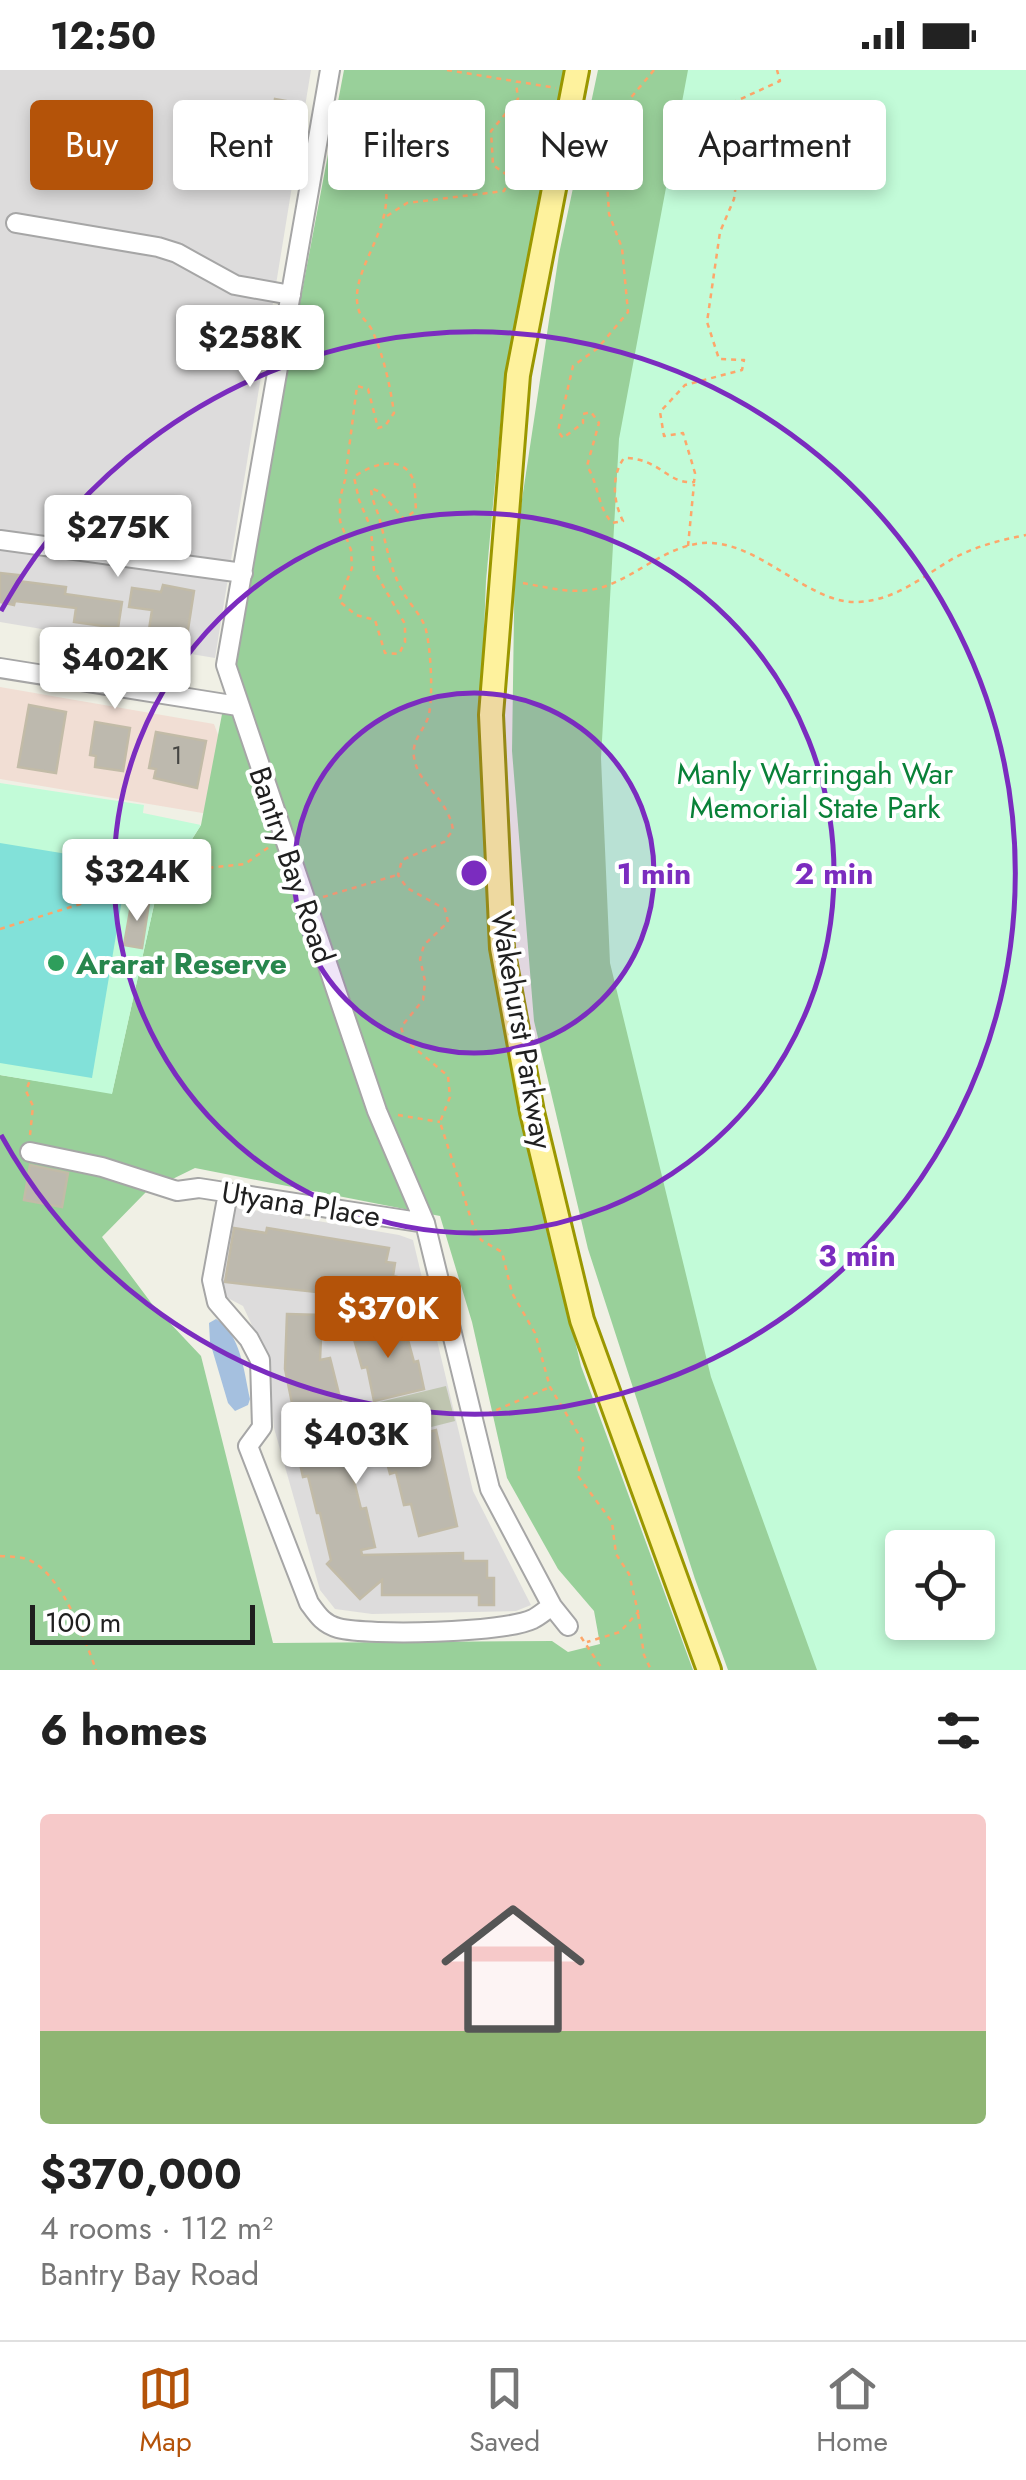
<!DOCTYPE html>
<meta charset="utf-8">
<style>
body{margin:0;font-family:Jost,sans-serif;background:#f2f2f2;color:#222;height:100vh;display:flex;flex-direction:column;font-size:38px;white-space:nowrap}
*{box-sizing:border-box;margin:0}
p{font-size:32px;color:#767676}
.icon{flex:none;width:55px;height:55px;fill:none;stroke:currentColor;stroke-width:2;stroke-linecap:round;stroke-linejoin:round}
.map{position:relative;height:1600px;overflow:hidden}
.side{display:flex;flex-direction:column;background:#fff;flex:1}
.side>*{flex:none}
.banner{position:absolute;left:30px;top:30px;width:968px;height:90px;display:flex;gap:20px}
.tools{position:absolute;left:885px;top:1460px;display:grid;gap:20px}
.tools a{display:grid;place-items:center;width:110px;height:110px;border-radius:10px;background:#fff;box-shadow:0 5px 15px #0003;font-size:50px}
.scale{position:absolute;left:30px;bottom:25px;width:225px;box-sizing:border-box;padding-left:10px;border:5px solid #1f1f1f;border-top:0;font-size:28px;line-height:35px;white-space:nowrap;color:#1f1f1f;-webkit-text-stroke:8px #fff;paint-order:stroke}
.price{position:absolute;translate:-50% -85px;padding:0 22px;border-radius:10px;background:#fff;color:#222;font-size:32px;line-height:65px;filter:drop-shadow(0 2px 5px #0008)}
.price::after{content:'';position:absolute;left:50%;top:60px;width:30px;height:22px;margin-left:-15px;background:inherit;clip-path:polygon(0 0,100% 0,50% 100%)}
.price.current{background:#b45309;color:#fff}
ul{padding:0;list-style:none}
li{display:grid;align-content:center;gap:20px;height:530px;padding:0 40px}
li span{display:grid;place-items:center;height:310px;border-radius:10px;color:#555}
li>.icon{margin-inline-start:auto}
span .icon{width:180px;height:180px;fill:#fffc;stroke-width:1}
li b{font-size:42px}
h2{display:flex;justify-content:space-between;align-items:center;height:120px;padding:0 40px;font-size:42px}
.pill{padding:0 35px;border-radius:10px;background:#fff;box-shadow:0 5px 15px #0003;font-size:35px;line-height:90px}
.pill.current{background:#b45309;color:#fff}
.status{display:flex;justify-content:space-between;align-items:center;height:70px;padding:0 50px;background:#fff;direction:ltr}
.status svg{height:28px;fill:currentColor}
.tabs{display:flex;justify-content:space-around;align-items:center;height:140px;border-top:2px solid #e0e0e0;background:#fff;font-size:28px;color:#767676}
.tabs a{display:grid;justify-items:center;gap:5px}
.tabs .current{color:#b45309}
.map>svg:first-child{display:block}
.residential{fill:#dddcdc}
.commercial{fill:#f1ded4}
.construction{fill:#bfc5b0}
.forest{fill:#99d09a;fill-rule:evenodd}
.park{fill:#c2fbd8;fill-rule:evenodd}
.pitch{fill:#82e1d9}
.water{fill:#a5c0df}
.building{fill:#bdb9ae;stroke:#c2bba7;stroke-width:2.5}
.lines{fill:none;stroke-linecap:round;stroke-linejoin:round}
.minor-casing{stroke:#a6a6a6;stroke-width:22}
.major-casing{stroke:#9a9700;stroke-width:28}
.path{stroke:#fda66a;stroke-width:2.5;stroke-dasharray:5 5;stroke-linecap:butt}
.minor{stroke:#fff;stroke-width:18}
.major{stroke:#fef29d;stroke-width:22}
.ring{fill:none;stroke:#7b2cbf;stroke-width:5}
.leisure-dot{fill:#2e9e5b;stroke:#fff;stroke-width:4}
.labels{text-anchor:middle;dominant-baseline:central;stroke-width:8;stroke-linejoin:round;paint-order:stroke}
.number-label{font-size:25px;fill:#464643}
.park-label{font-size:30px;fill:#098138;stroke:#fff}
.street-label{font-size:30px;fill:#1f1f1f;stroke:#fff}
.leisure-label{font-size:30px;font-weight:bold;fill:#27864d;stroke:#fff;text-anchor:start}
.centre{fill:#7b2cbf;stroke:#fff;stroke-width:5}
.ring-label{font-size:30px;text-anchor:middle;font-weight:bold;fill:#7b2cbf;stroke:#fff;stroke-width:8;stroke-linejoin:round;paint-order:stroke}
</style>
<div class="status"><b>12:50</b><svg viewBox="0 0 49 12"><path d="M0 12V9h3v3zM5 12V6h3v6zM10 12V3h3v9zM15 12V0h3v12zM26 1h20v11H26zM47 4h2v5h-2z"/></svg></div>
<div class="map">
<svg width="1026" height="1600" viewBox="0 0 1026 1600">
<rect width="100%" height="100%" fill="#f0f0e5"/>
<path class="residential" d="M0 0H311L215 588 0 552Z
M230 1136 399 1165 413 1170 473 1421 531 1535 516 1541 372 1544 335 1539 320 1520 274 1358 268 1290 243 1236 222 1225 219 1211Z"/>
<path class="commercial" d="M0 617 214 654 250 751 0 709Z"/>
<path class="construction" d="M446 1316 455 1351 368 1373 359 1337Z"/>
<path class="forest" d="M344 0H566L504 314 486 511 480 660 494 888 527 1069 581 1296 693 1600H0V1005L112 1023 156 826 201 755ZM195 1098 440 1146 472 1252 507 1408 558 1499 594 1541 600 1574 568 1582 552 1571 273 1573 201 1286 152 1234 102 1167 146 1122Z
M598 0H1026V1600H728L695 1509 588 1179 534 951 512 681 515 476 559 184ZM902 1478H978V1552H902Z"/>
<path class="park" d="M688 0H1026V1600H817L711 1307 610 893 601 688 619 369ZM902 1478H978V1552H902Z
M0 713 144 735 143 743 201 755 156 826 112 1024 0 1005Z"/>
<path class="pitch" d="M0 773 128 794 92 1008 0 993Z"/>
<path class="water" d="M216 1249C241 1264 244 1302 250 1329L248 1335 235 1341 228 1333 210 1272 209 1253Z"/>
<path class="building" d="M275 29 297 33 289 78 268 74Z
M0 503 19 505 18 511 66 517 65 524 122 532 118 558 74 552 76 538 15 531 14 535 0 532Z
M163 515 194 521 185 579 147 573 152 540 129 537 132 518 161 522Z
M29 635 66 642 56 703 18 697Z
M95 652 130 658 123 701 95 697 96 686 90 685Z
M156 662 206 671 197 718 154 708 156 699 149 698Z
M132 830 149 833 142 878 124 875Z
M30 1095 68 1103 62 1137 24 1130Z
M234 1158 266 1163 267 1158 389 1178 386 1192 395 1193 393 1206 397 1207 396 1214 399 1215 396 1234 326 1219 325 1223 225 1212Z
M287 1244 322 1245 320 1290 330 1288 347 1356 341 1358 361 1439 366 1438 375 1477 361 1480 362 1485 463 1483V1491H487V1508H494V1535H479V1525H382V1510L360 1529 327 1494 331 1490 320 1443H317L308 1406 303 1407 288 1339 293 1338 285 1299Z
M393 1251 392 1261 399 1259 403 1272 408 1270 414 1292 418 1291 424 1319 374 1331 367 1297 362 1298 352 1262Z
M436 1360 457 1456 419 1466 411 1434 404 1435 396 1402 390 1404 382 1374Z"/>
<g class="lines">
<defs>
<path id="minor" d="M330 0 226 595 377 1041 425 1153 490 1419 552 1536 568 1556
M16 153 158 177 177 183 235 215 291 225
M0 470 243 503
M0 598 238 636
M30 1082 102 1097 177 1121 199 1118 425 1153
M228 1123 212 1210 217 1232 249 1269 260 1290 262 1357 248 1376 309 1533C317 1544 323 1554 338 1558 370 1566 503 1563 533 1549 539 1546 546 1540 552 1536"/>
<path id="major" d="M577 0 518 305 491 645 502 878 532 1042 582 1250 709 1600"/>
</defs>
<use href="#minor" class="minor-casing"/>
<use href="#major" class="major-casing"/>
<path class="path" d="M447 0 556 18
M654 0 604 60 609 144 622 178 628 242 598 278 573 296 558 361 563 368 583 353V344L591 342 599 353 587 396C599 415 597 436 612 453L623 451C613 431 611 406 624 388 660 388 668 415 694 412L695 403 683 363 664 366 660 342 685 315 742 300 744 290 719 289 707 252 720 162 734 129 736 114 729 86 708 44 780 11 777 0
M337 52C348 70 369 78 379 97 407 151 345 198 359 241 361 247 369 254 372 260 384 287 390 315 394 343L385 356 378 358 368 319 357 316 345 410 340 428V451L351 480 352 498 339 531 356 545 375 550 385 583 399 584 405 572V554L374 500 371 458 359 430 354 407C369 396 400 383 412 407 416 415 415 430 416 440L404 449 380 422 371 418C371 428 376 437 379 447 386 472 389 497 402 520 409 534 422 545 426 560 431 581 433 623 429 644 426 659 411 669 414 687 417 714 449 729 453 760L444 772 402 790 398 805 407 818 445 839 448 852 424 875 420 889 425 911 423 930 401 957 405 970 448 1006 450 1027 440 1052 473 1155 481 1170 502 1182 512 1223 535 1263 550 1317 584 1373 578 1406 612 1452 616 1484 629 1504 638 1542 620 1562 587 1572
M387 146 407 133 504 121 510 107 493 95 491 61 518 29 516 12
M688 476 694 414
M523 513C550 518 579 526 606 516 639 504 667 476 703 473 758 469 809 535 858 532 897 530 923 506 954 488 977 476 1000 470 1026 465
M323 827 397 805
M0 859 90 831 116 825H143L188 800 245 794 269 777
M398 1045 440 1052
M30 1065 33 1036 26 1021 30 1010
M487 1344 548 1318
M0 1486C11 1487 22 1486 31 1491 62 1506 85 1569 96 1600
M638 1544 644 1585 651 1600
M581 1567 603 1600"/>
<use href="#minor" class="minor"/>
<use href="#major" class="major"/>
</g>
<circle cx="474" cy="803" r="180" fill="#7b2cbf" fill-opacity=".12"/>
<g class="ring">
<circle cx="474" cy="803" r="180"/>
<circle cx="474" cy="803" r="360"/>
<path d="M1 541A541 541 0 1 1 1 1065"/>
</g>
<circle class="leisure-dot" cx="56" cy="893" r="10"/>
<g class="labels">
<g class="number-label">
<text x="177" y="685">1</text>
</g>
<g class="park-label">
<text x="815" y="703">Manly Warringah War<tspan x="815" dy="34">Memorial State Park</tspan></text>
</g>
<g class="street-label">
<text transform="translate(292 795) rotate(71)">Bantry Bay Road</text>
<text transform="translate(522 960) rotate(80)">Wakehurst Parkway</text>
<text transform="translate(301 1134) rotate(9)">Utyana Place</text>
</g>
<g class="leisure-label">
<text x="76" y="893">Ararat Reserve</text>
</g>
</g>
<circle cx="474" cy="803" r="15" class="centre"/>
<g class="ring-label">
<text x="654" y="814">1 min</text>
<text x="834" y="814">2 min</text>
<text x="857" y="1196">3 min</text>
</g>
</svg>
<div class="tools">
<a><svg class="icon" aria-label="locate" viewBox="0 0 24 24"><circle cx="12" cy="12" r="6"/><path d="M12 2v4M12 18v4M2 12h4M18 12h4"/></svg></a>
</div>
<div class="scale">100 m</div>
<b class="price" style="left:250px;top:320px">$258K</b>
<b class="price" style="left:118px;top:510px">$275K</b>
<b class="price" style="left:115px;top:642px">$402K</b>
<b class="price" style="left:137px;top:854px">$324K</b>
<b class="price current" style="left:388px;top:1291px">$370K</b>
<b class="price" style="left:356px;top:1417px">$403K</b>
<div class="banner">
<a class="pill current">Buy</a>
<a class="pill">Rent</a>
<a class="pill">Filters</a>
<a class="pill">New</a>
<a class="pill">Apartment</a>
</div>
</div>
<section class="side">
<h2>6 homes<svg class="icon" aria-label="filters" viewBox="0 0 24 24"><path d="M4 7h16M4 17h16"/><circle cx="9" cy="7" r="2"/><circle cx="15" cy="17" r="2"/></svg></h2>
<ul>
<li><span style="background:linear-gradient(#f6c9c9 70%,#8fb573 0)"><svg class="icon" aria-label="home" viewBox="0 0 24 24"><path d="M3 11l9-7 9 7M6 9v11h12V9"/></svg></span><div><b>$370,000</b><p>4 rooms · 112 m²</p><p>Bantry Bay Road</p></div></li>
</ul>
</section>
<nav class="tabs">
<a class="current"><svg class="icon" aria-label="map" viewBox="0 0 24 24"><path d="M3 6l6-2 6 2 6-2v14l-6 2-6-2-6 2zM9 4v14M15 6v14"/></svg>Map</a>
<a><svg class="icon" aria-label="saved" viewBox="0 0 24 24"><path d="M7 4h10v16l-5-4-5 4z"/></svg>Saved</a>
<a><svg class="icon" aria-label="home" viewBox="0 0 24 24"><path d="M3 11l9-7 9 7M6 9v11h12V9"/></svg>Home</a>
</nav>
